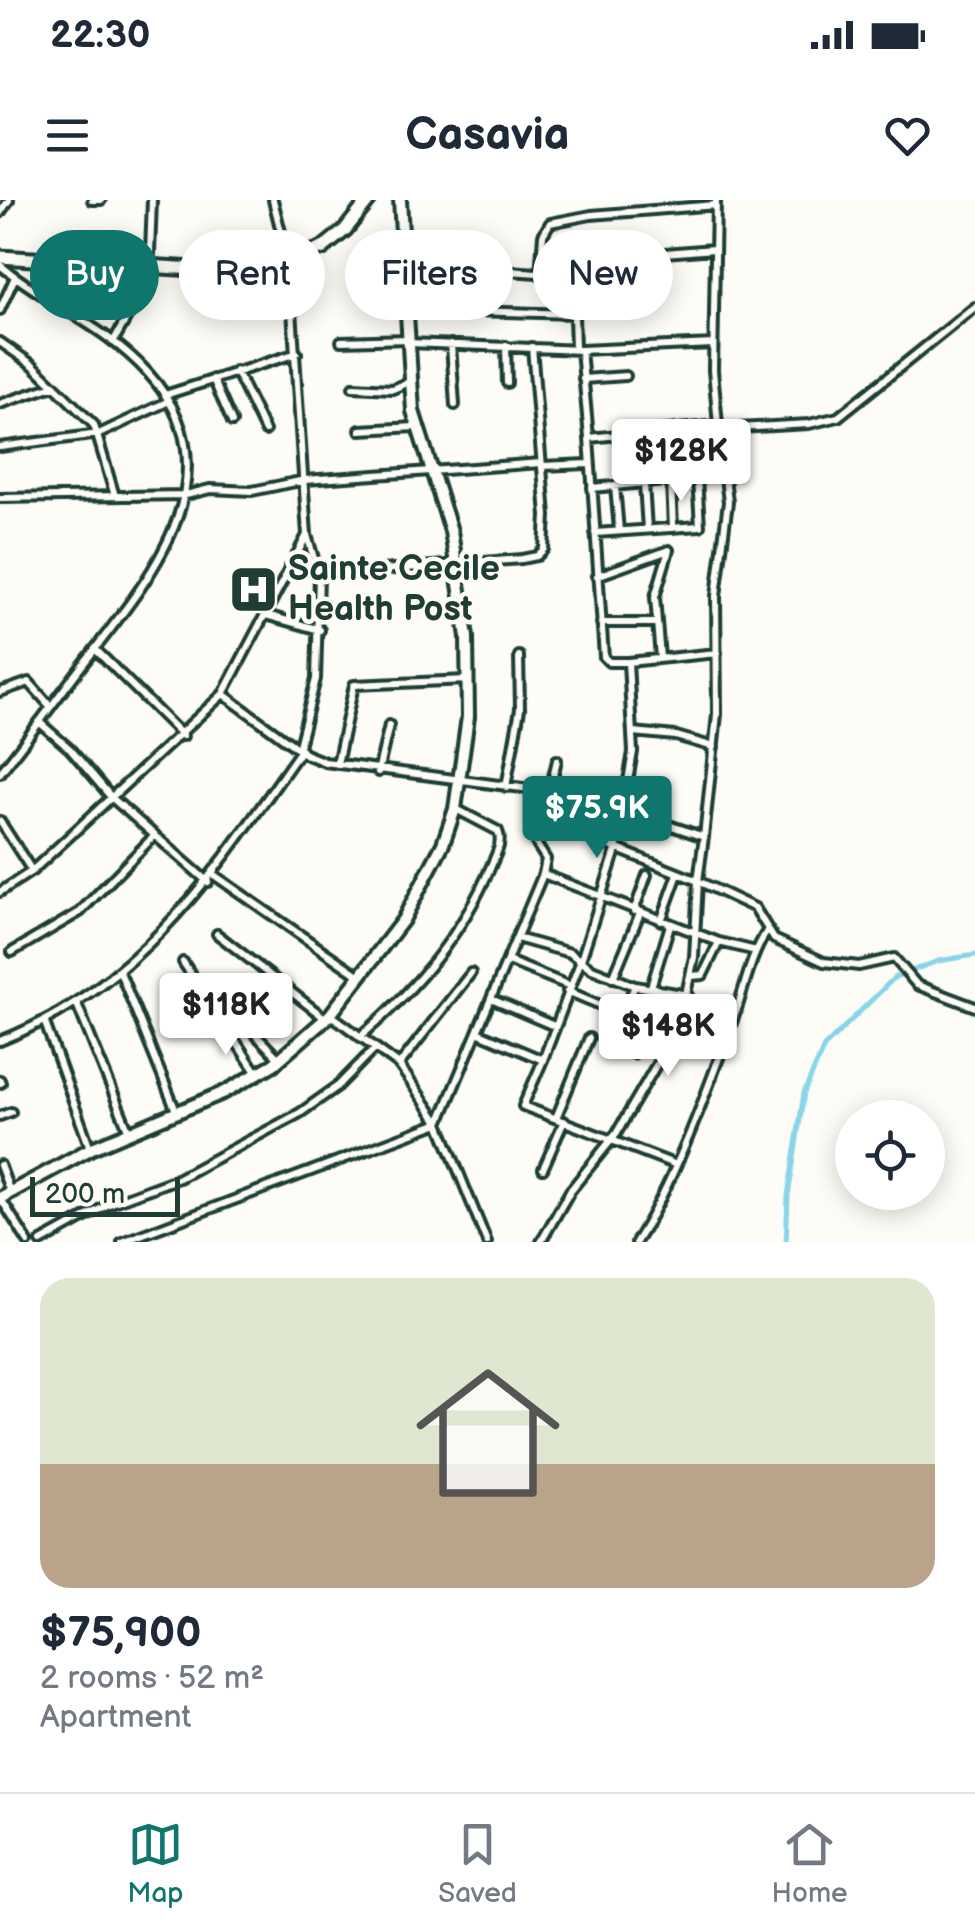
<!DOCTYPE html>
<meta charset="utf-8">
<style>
body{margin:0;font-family:"Balsamiq Sans",sans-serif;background:#f2f2f3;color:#1f2937;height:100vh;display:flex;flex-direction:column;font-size:38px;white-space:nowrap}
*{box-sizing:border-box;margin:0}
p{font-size:32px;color:#747a83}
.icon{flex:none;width:55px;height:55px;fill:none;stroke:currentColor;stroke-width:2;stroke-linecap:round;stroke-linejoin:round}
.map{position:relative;height:1042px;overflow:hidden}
.sheet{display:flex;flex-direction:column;background:#fff;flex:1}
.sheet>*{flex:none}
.top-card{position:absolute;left:30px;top:30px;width:915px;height:90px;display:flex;gap:20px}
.buttons{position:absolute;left:835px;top:900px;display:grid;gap:20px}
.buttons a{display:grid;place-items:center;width:110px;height:110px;border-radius:50%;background:#fff;box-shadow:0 5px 25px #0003;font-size:50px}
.scale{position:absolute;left:30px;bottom:25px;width:150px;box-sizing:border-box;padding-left:10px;border:5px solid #1f3d34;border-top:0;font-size:28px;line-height:35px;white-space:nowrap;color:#1f3d34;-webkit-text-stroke:8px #fdfcf7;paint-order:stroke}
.price{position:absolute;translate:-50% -85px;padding:0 22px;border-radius:10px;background:#fff;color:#222;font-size:32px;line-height:65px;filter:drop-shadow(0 2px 5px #0008)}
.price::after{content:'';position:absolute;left:50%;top:60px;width:30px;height:22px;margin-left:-15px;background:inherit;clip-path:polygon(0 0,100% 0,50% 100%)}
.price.on{background:#0f766e;color:#fff}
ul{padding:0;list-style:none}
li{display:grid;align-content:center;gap:20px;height:530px;padding:0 40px}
li span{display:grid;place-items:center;height:310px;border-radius:30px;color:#555}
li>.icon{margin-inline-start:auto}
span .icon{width:180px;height:180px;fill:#fffc;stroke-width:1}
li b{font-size:42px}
.tag{padding:0 35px;border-radius:45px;background:#fff;box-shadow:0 5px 25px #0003;font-size:35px;line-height:90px}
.tag.on{background:#0f766e;color:#fff}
.status{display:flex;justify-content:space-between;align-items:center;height:70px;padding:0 50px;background:#fff;direction:ltr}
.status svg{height:28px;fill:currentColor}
header{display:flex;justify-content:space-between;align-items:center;height:130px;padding:0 40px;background:#fff;font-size:45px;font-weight:700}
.menu{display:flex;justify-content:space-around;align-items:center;height:140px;border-top:2px solid #e0e1e3;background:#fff;font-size:28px;color:#747a83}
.menu a{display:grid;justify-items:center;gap:5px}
.menu .on{color:#0f766e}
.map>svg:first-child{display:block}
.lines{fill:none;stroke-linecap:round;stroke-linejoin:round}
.canal{stroke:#88d4e8;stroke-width:5}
.minor-casing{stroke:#1f3d34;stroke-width:14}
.major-casing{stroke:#1f3d34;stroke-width:18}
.highway-casing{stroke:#1f3d34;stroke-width:19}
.minor{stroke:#fdfcf7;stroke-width:6}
.major{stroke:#fdfcf7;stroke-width:10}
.highway{stroke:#fdfcf7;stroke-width:11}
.labels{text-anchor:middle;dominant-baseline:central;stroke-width:9;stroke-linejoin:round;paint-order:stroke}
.poi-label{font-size:35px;font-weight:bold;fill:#1f3d34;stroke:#fdfcf7;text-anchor:start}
</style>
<div class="status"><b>22:30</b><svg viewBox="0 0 49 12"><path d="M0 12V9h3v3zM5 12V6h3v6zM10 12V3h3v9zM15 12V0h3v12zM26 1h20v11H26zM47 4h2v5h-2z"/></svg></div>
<header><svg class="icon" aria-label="menu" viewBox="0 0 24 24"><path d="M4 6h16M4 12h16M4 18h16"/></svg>Casavia<svg class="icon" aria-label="heart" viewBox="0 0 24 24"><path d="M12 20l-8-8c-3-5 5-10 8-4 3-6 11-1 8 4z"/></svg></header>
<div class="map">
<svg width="975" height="1042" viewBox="0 0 975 1042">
<rect width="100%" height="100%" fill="#fdfcf7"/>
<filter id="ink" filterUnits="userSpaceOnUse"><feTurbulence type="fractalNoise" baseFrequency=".01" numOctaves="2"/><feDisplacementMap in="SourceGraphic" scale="20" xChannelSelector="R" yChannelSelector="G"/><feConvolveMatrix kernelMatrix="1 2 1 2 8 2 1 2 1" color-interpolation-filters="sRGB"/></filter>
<g filter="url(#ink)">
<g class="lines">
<path class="canal" d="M786 1042 788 996 804 893 824 847 895 777 938 761 975 755"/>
<defs>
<path id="minor" d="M92 0H101
M716 0 713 170 718 225
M0 13 9 0
M405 64 567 75 573 74 578 60 714 49
M0 65C47 104 107 127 148 173 240 274 149 380 84 463 56 499 29 537 0 573
M540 75 543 35 550 23 591 15 716 5
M408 109 574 114 573 74
M0 110 15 77
M574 114 575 149
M341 141 408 139
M0 142 33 165 94 225 115 296
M113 142 149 79 152 0
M409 143 581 150 713 144
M451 144 455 205
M506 146 507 183
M581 150 589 238
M236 171 265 231
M213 179 232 222
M583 179 626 176
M353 187 393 189 409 182
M165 195 297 153
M0 204 53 186
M360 230 416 227
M0 247 99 234 169 201
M542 266 588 264
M671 281 673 328
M644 284 647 329
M615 286 619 331
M592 288 697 278 700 326 595 333
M0 298 186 295 210 289 252 291 305 280 541 263
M307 335 319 375
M597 376 669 350 655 397 660 458
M266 415 320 430
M601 423H657
M95 449 183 536
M628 462 717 453
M0 492 29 482 50 506
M223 494 305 554 325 562 583 596 704 637 698 681 755 708 774 739 824 762 859 766 894 758 917 785 975 807
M39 522 70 549 111 597 208 682
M633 532 676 536 714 547
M299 546 316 479 319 375 522 359 537 356 544 349 546 316 532 147
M337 564 354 485 467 480
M378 572 389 525
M506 587 520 509 519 456
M0 621 32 671
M704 637 717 514 716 396 728 302 719 229
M543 674 719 742
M214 675 358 775
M0 692 32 671 223 494 307 335 289 64 273 0
M634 711 647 675
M661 721 678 674
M217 734 326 819
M517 738 570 753 592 769 635 786 688 795
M12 752 80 712 155 635
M508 761 570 786
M183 762 223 822 238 816 279 859
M120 772 176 911
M691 776 703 775 719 742 756 751
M613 778 640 713
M651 787 670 725
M567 791 622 814 635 786
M491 799 554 826
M77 804 129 932
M223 822 258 875
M45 823 90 948
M477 832 543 860 523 906 674 964
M360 837C416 789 462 735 491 666 496 654 503 643 498 631L456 609
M0 841C143 785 216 670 301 550
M633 854 656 788
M543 860 581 760 616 650 633 552 628 462H609L604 457 589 238 718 225 719 229 809 224 838 217 975 107
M399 865 471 773
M0 880 1 883
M0 916 11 912
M556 918 589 838
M0 965 10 992
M543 969 564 921
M1 999 28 1042
M41 1042 109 1004 179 978 300 913 338 886 375 848
M122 1042 439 923 399 865 331 815
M487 1042 439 923 543 674 546 659 537 645 557 560
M541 1042 570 991 616 934 679 826 694 757 698 681 565 628 573 598
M636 1042C675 983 712 877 737 809 746 782 751 756 767 731"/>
<path id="major" d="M0 998 90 949 225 892 274 864 330 815 403 720 443 644 455 609 468 517 467 437 451 331 413 211 400 0"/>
<path id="highway" d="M0 57 227 71 271 68 323 48 345 30 369 0"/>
</defs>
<use href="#minor" class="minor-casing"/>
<use href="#major" class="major-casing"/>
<use href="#highway" class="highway-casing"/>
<use href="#minor" class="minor"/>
<use href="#major" class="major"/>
<use href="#highway" class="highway"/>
</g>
</g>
<defs>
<symbol id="hospital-square" viewBox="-11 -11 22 22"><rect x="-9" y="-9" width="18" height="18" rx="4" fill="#1f3d34" stroke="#fdfcf7"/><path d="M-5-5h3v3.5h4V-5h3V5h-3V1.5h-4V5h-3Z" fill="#fff"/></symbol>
</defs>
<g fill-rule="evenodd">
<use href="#hospital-square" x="226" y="362" width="55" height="55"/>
</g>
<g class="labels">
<g class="poi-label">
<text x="288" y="369">Sainte Cecile<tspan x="288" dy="40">Health Post</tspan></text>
</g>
</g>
</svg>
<div class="buttons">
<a><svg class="icon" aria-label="locate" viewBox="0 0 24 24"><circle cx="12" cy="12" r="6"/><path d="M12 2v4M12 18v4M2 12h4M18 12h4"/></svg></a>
</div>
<div class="scale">200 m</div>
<b class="price" style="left:681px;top:304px">$128K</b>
<b class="price on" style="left:597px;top:661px">$75.9K</b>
<b class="price" style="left:226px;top:858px">$118K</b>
<b class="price" style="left:668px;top:879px">$148K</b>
<div class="top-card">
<a class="tag on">Buy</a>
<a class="tag">Rent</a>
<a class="tag">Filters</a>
<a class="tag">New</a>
</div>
</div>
<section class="sheet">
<ul>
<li><span style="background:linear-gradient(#dfe7d0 60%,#b9a48a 0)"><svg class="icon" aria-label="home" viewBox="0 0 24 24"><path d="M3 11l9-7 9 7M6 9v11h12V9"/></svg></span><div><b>$75,900</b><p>2 rooms · 52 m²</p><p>Apartment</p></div></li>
</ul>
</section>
<nav class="menu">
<a class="on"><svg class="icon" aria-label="map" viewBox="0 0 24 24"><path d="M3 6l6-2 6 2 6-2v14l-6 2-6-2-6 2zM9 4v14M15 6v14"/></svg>Map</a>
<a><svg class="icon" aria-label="saved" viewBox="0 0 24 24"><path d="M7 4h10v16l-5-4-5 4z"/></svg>Saved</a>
<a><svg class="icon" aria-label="home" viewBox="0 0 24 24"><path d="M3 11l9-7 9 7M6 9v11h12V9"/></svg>Home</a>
</nav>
